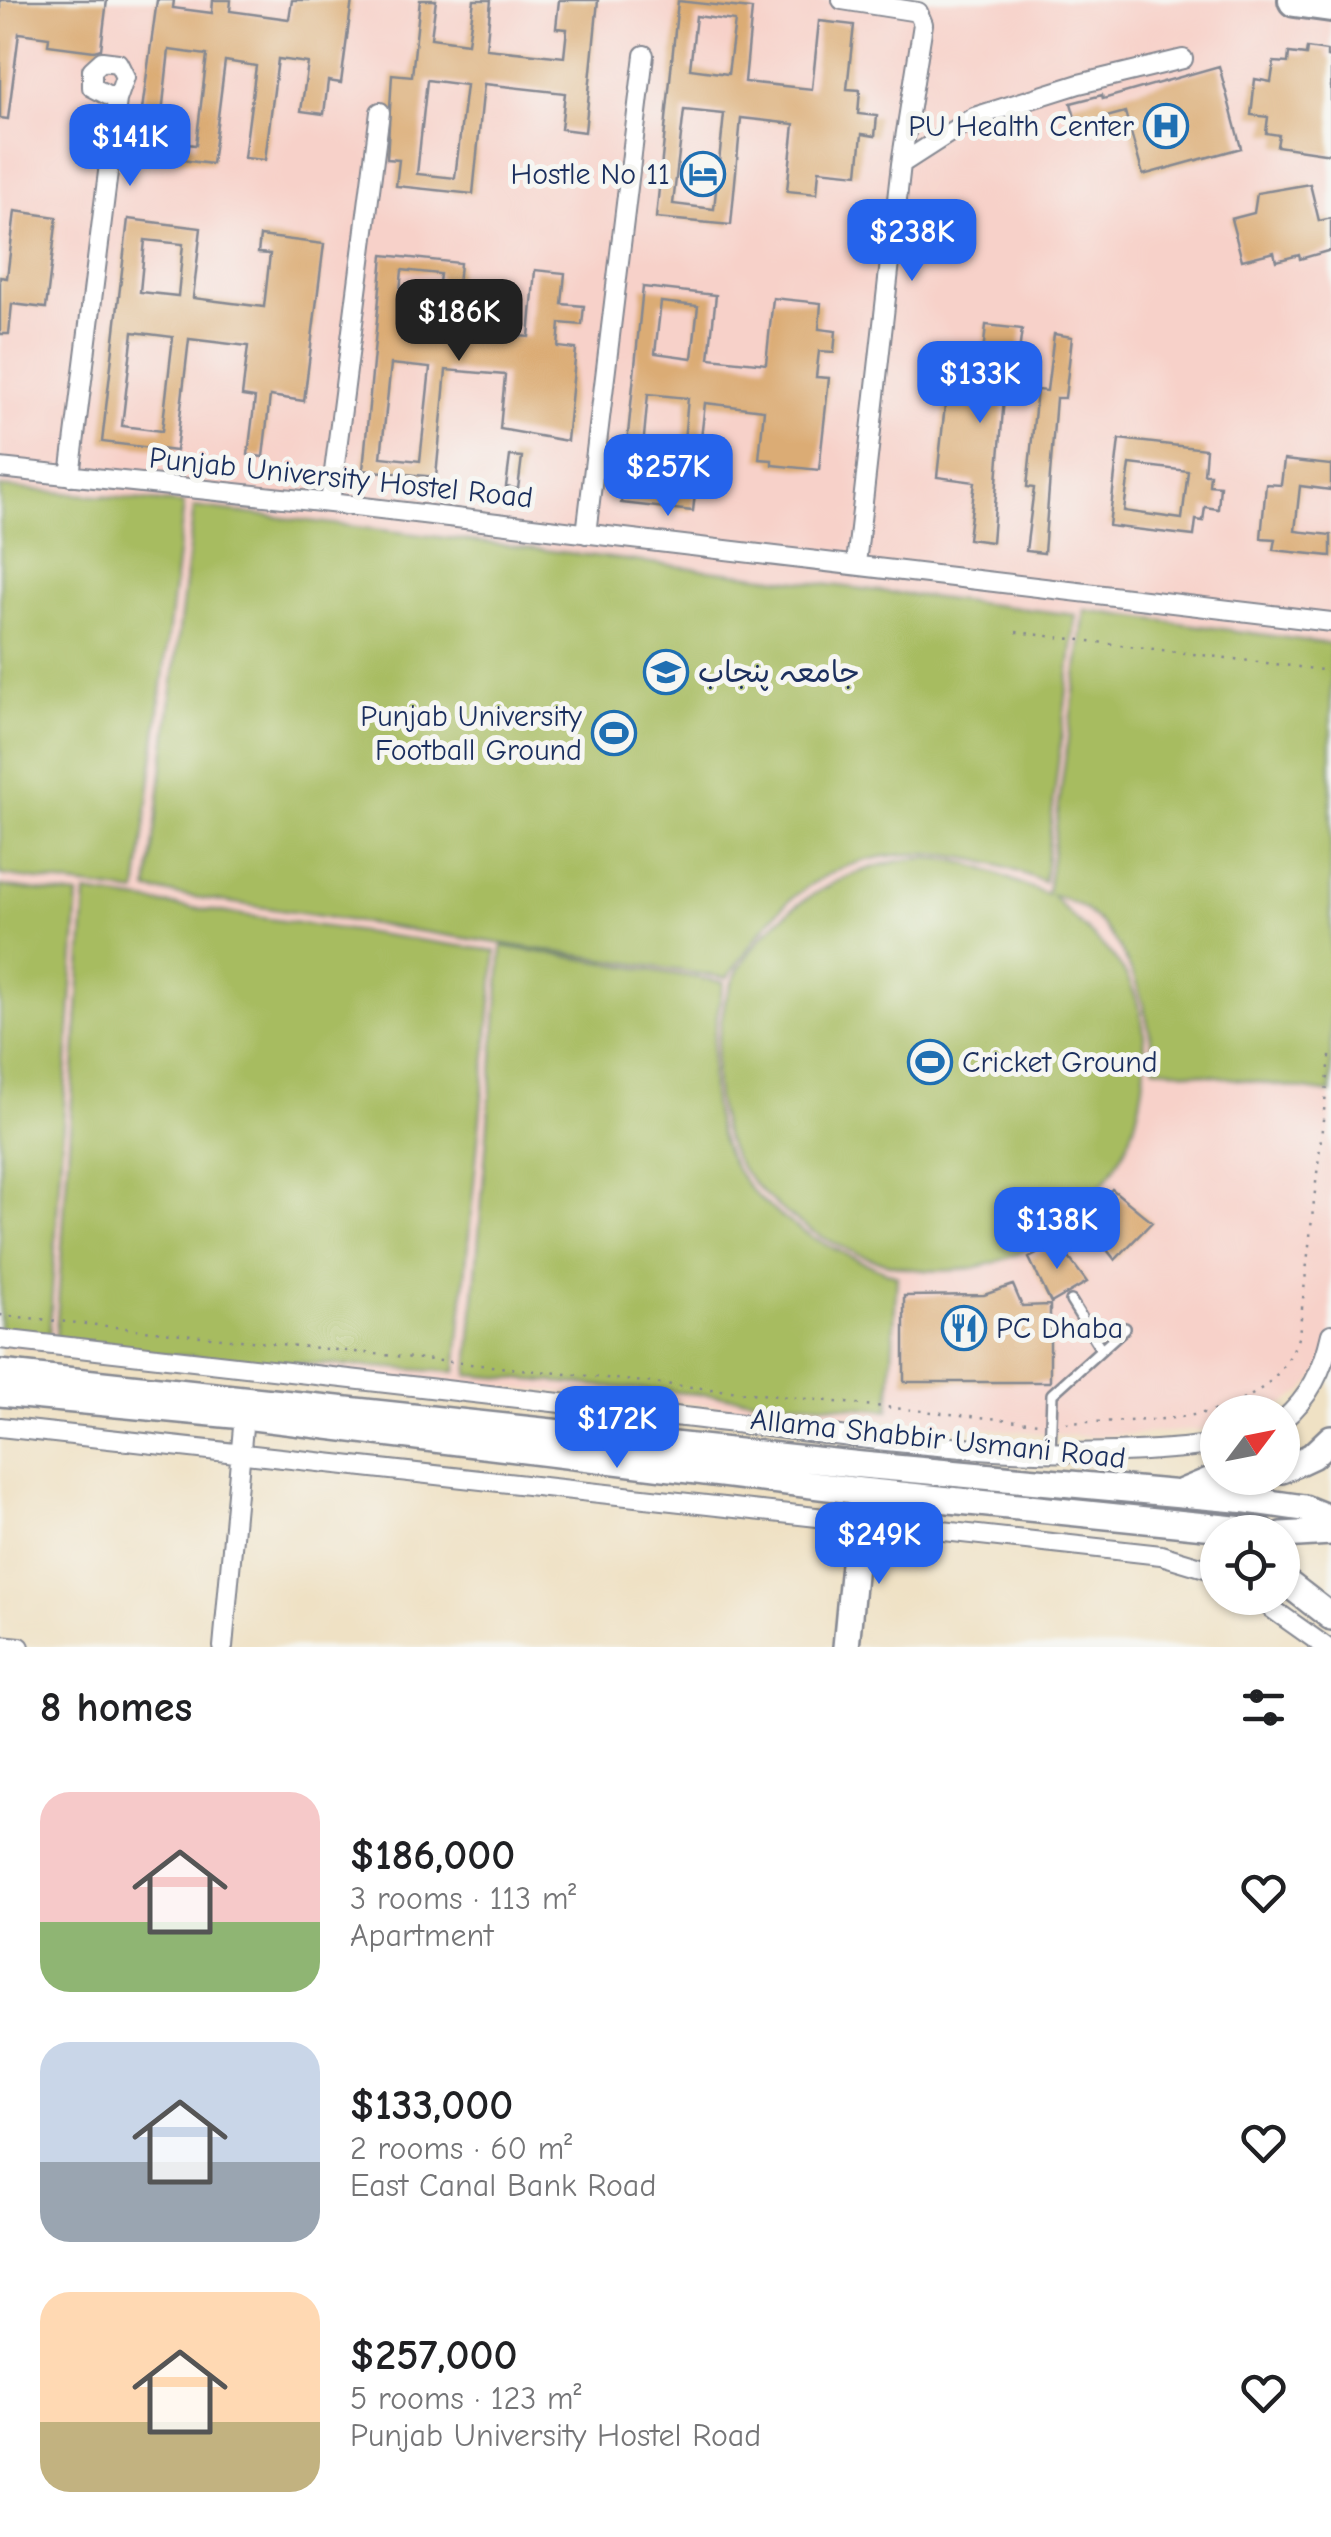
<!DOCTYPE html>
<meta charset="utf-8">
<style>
body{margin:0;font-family:"Comic Neue","Playpen Sans Arabic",sans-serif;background:#f6f6f6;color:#202124;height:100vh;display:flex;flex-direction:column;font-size:38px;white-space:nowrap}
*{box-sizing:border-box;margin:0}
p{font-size:32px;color:#757577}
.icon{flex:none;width:55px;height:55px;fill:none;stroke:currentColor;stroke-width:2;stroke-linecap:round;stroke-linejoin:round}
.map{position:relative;height:1647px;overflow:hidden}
.sheet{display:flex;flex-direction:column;background:#fff;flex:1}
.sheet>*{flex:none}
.needle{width:65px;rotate:58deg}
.fabs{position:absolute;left:1200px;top:1395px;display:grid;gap:20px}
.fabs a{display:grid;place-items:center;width:100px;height:100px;border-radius:50%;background:#fff;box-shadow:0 2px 8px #0004;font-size:50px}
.price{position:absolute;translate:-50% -85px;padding:0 22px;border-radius:20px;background:#2563eb;color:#fff;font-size:32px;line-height:65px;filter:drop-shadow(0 2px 5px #0008)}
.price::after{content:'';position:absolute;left:50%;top:60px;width:30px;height:22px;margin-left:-15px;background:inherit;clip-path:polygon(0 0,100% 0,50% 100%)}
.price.on{background:#222;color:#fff}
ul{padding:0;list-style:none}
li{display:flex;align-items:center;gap:30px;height:250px;padding:0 40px}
li span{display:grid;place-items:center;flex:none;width:280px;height:200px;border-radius:30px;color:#555}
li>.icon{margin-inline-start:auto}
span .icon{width:120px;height:120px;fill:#fffc;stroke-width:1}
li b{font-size:42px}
h2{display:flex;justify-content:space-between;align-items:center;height:120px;padding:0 40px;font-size:42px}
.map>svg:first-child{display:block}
.built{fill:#f7d1c9}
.green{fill:#a7bc61;stroke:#617660;stroke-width:2.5}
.building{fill:#dbac74;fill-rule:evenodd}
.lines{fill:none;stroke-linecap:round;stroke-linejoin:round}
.lane-casing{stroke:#858891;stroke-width:14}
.street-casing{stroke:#858891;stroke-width:22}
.secondary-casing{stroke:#858891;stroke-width:30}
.highway-casing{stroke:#858891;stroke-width:38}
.path{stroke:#858891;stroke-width:2.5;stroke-dasharray:2.5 8;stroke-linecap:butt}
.lane{stroke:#fff;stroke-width:9}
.street{stroke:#fff;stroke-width:18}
.secondary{stroke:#fff;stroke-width:25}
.highway{stroke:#fff;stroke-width:32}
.labels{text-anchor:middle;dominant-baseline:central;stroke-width:10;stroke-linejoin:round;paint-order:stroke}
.poi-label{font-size:30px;fill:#1b2f5e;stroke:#f6f6f2;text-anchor:end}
.street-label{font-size:30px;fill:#1b2f5e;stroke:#f6f6f2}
</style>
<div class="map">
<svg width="1331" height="1647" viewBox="0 0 1331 1647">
<rect width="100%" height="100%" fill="#f6f6f2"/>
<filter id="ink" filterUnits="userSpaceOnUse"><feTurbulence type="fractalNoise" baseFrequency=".01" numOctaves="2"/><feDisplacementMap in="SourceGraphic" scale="20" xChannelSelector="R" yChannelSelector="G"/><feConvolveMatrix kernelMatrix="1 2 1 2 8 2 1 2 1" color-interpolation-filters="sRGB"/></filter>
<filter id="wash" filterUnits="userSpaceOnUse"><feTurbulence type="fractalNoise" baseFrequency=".0048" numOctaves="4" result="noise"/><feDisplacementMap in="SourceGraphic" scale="40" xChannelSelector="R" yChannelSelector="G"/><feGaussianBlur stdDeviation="2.25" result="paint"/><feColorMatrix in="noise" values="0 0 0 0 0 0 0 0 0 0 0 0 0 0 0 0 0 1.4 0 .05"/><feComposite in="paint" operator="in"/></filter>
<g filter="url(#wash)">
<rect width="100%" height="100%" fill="#efe1c4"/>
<path class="built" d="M0 0H1331V1358L1303 1392 1270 1412H1218L1217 1429 1086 1437 0 1345Z"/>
<path class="green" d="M0 487 184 504 137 893 0 875Z
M194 507 1076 615 1044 882C964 848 870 837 796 895 768 917 748 950 727 978L148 890Z
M1085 610 1331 644V1093L1154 1067C1150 1006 1122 910 1053 896 1077 927 1114 946 1131 985 1150 1027 1148 1076 1136 1119 1127 1154 1107 1181 1082 1207 1049 1241 1006 1266 957 1270 881 1277 792 1232 745 1173 718 1140 711 1083 718 1043 720 1029 722 1012 726 998 751 919 845 862 925 858 968 856 1009 881 1047 894Z
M0 886 78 896 49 1339 0 1335Z
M86 893 496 951 456 1372 55 1349Z
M502 946 724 982C684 1155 741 1215 897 1276L889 1410 468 1375Z"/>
<g id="blocks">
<path class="building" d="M0 0H107L101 49 94 51 48 45 49 37 19 33 8 119 0 118Z
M157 0H174L173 8 212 13 213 0H231L230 11 289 19 292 0H352L341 83 328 81 324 114 301 111 308 63 278 59 265 160 244 158 256 66 225 61 212 164 136 154ZM169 50 207 55 196 145 159 141Z
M420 0H436L431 38 468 43 474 0H491L486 49 564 57 567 29 556 28 559 0H598L585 132 561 129 565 93 484 84 473 194 396 186 399 160 387 159 392 74 412 76ZM427 80 466 85 455 178 417 174Z
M678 1 752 9 745 82 812 89 819 21 854 25 847 89 860 90 858 114 877 116 875 136 862 134 858 174 819 170 817 194 787 191 794 124 741 118 731 225 656 218ZM696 16 735 21 728 74 690 69ZM684 110 724 114 714 209 673 204Z
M1307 48 1327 51V57L1331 58V154L1277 146 1279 135 1266 133 1268 117 1251 115 1255 79 1271 82 1274 62 1288 63 1289 53 1306 55Z
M1219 66 1241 148 1143 175 1125 112 1077 125 1071 103 1102 95 1103 99Z
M1310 184 1319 221 1331 218V250L1300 259 1299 255 1276 261 1274 252 1242 260 1231 219 1254 213 1257 193Z
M15 211 57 217 46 308 12 304 9 334H0V277L7 278Z
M128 219 201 228 193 298 264 307 270 254 258 253 260 236 324 244 304 401 270 396 263 457 248 455 255 398 242 396 248 346 189 339 176 451 102 442ZM145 240 183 244 178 296 140 292ZM133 332 173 337 162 431 122 426Z
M383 255 460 263 454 330 529 337 535 270 565 273 562 304 584 306 582 325 560 323 558 347 576 349 567 441 500 429 505 375 446 370 436 477 363 470ZM402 270 440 274 434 327 397 323ZM391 364 430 368 420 461 381 457Z
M643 287 716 295 709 358 766 364 773 298 821 303 819 329 836 331 834 352 819 351 816 377 829 378 819 470 772 465V460L759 459 764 410 705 403 693 511 621 503ZM661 302 698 306 692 358 655 353ZM648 394 688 398 680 483 640 480Z
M986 325 1022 329 1013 399 1004 398 992 542 968 539 975 482 937 477 948 378 980 382Z
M1054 334 1072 337 1065 398H1056L1044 553 1026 551 1034 488 1027 487 1037 390 1047 391Z
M1119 439 1206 449 1204 474H1210L1209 485 1220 486 1218 509 1205 507 1203 521 1196 520 1194 536 1109 526ZM1130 464 1188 471 1182 519 1124 511Z
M510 456 522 457 518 489 506 487Z
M1284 460 1331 465V490L1300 486 1295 531 1331 535V556L1273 550 1275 539 1261 538 1266 484 1281 485Z
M1112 1189 1152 1222 1115 1260 1083 1219Z
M1058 1243 1087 1282 1051 1303 1029 1258Z
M1013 1285 1022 1306 1050 1305V1382H904V1296L984 1295Z"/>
</g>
</g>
<g filter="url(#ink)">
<use href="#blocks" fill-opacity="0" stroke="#858891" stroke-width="2.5"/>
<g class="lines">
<defs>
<path id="lane" d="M1071 1301 1101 1349
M1050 1452 1052 1394 1125 1328"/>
<path id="street" d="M842 0 918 12 923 24 901 164 856 564
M901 164 974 117 1079 84 1183 59
M0 468 330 503 1331 622
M70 476 117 100 125 77 118 63 102 61 92 70V87L117 100
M330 503 380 112
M586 534 644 55
M0 1339C228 1365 456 1391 683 1417 860 1437 1040 1468 1218 1444
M1282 1421C1310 1397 1323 1370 1331 1334
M0 1427 1161 1555 1218 1572
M1257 1598 1326 1647
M0 1645 20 1647
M223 1647 244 1416"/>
<path id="secondary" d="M0 1373 862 1465 1247 1500 1304 1508 1331 1519
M0 1393 244 1416 861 1491 1264 1532
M1282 1470 1312 1456 1331 1438
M1182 1492 1211 1480 1245 1478
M1282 1535 1331 1532
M1282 1579 1331 1617
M846 1647 861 1491"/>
<path id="highway" d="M1295 0 1331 5"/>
</defs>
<use href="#lane" class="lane-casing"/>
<use href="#street" class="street-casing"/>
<use href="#secondary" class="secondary-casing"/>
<use href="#highway" class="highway-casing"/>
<path class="path" d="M1016 632 1331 671
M0 1315 1038 1423
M1066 1423C1148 1418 1267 1432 1299 1335L1331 1048"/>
<use href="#lane" class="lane"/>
<use href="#street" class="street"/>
<use href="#secondary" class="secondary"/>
<use href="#highway" class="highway"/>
</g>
</g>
<defs>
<symbol id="hospital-ring" viewBox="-11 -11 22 22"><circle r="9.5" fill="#f6f6f2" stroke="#1f6fb2" stroke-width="1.5"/><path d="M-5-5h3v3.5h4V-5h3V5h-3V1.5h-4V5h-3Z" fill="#1f6fb2"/></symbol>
<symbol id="hotel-ring" viewBox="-11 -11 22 22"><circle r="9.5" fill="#f6f6f2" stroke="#1f6fb2" stroke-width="1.5"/><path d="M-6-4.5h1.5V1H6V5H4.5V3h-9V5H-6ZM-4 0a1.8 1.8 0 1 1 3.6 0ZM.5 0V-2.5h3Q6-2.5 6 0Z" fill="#1f6fb2"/></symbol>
<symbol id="university-ring" viewBox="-11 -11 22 22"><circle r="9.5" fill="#f6f6f2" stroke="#1f6fb2" stroke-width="1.5"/><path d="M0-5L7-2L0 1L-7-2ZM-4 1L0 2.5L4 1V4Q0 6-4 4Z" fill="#1f6fb2"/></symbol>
<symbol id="stadium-ring" viewBox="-11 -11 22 22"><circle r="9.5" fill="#f6f6f2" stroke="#1f6fb2" stroke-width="1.5"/><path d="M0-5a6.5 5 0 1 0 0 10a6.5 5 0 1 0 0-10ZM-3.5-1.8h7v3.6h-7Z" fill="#1f6fb2"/></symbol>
<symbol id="restaurant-ring" viewBox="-11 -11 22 22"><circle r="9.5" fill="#f6f6f2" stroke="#1f6fb2" stroke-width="1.5"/><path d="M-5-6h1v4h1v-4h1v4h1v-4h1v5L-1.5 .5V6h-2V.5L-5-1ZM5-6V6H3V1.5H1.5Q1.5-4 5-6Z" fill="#1f6fb2"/></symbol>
</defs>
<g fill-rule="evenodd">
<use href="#hospital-ring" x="1141" y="101" width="50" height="50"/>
<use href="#hotel-ring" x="678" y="149" width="50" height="50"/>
<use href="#university-ring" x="641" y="647" width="50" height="50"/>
<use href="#stadium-ring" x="589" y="708" width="50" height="50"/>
<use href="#stadium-ring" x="905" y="1037" width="50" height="50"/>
<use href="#restaurant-ring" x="939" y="1303" width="50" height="50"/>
</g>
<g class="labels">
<g class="poi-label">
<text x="1134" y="126">PU Health Center</text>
<text x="670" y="174">Hostle No 11</text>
<text x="698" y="672" text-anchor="start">جامعہ پنجاب</text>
<text x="582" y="716">Punjab University<tspan x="582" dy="34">Football Ground</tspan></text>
<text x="962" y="1062" text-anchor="start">Cricket Ground</text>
<text x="996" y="1328" text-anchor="start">PC Dhaba</text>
</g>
<g class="street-label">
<text transform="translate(341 478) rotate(6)">Punjab University Hostel Road</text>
<text transform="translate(938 1439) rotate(6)">Allama Shabbir Usmani Road</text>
</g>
</g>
</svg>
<div class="fabs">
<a><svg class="needle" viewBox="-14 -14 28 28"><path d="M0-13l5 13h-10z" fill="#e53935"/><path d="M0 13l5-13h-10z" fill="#757577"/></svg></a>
<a><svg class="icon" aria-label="locate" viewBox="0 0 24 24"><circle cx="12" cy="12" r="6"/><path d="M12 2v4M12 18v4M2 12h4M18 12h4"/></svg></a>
</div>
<b class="price" style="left:130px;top:189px">$141K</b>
<b class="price" style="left:912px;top:284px">$238K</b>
<b class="price on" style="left:459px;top:364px">$186K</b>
<b class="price" style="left:980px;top:426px">$133K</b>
<b class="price" style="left:668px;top:519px">$257K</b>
<b class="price" style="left:1057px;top:1272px">$138K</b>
<b class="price" style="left:617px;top:1471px">$172K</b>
<b class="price" style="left:879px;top:1587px">$249K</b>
</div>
<section class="sheet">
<h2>8 homes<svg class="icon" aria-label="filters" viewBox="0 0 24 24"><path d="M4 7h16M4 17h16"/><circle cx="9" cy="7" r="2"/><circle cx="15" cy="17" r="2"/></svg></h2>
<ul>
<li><span style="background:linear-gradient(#f6c9c9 65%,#8fb573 0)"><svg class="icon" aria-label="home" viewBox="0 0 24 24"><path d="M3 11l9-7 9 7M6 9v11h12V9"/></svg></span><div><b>$186,000</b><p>3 rooms · 113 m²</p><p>Apartment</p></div><svg class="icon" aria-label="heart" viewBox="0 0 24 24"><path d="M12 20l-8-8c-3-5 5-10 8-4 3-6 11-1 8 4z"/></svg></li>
<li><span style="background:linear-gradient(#c9d6e8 60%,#9aa5b1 0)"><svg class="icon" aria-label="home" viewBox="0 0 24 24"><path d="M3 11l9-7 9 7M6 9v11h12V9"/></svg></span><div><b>$133,000</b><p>2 rooms · 60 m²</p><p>East Canal Bank Road</p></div><svg class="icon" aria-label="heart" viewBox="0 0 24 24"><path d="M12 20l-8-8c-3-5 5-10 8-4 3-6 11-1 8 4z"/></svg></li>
<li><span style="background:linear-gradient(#ffd9b3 65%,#c2b280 0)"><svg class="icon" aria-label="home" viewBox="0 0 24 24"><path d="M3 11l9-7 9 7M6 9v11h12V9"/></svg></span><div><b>$257,000</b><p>5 rooms · 123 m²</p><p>Punjab University Hostel Road</p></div><svg class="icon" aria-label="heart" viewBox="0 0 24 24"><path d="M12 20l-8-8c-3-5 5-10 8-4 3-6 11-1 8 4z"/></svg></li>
</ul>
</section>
